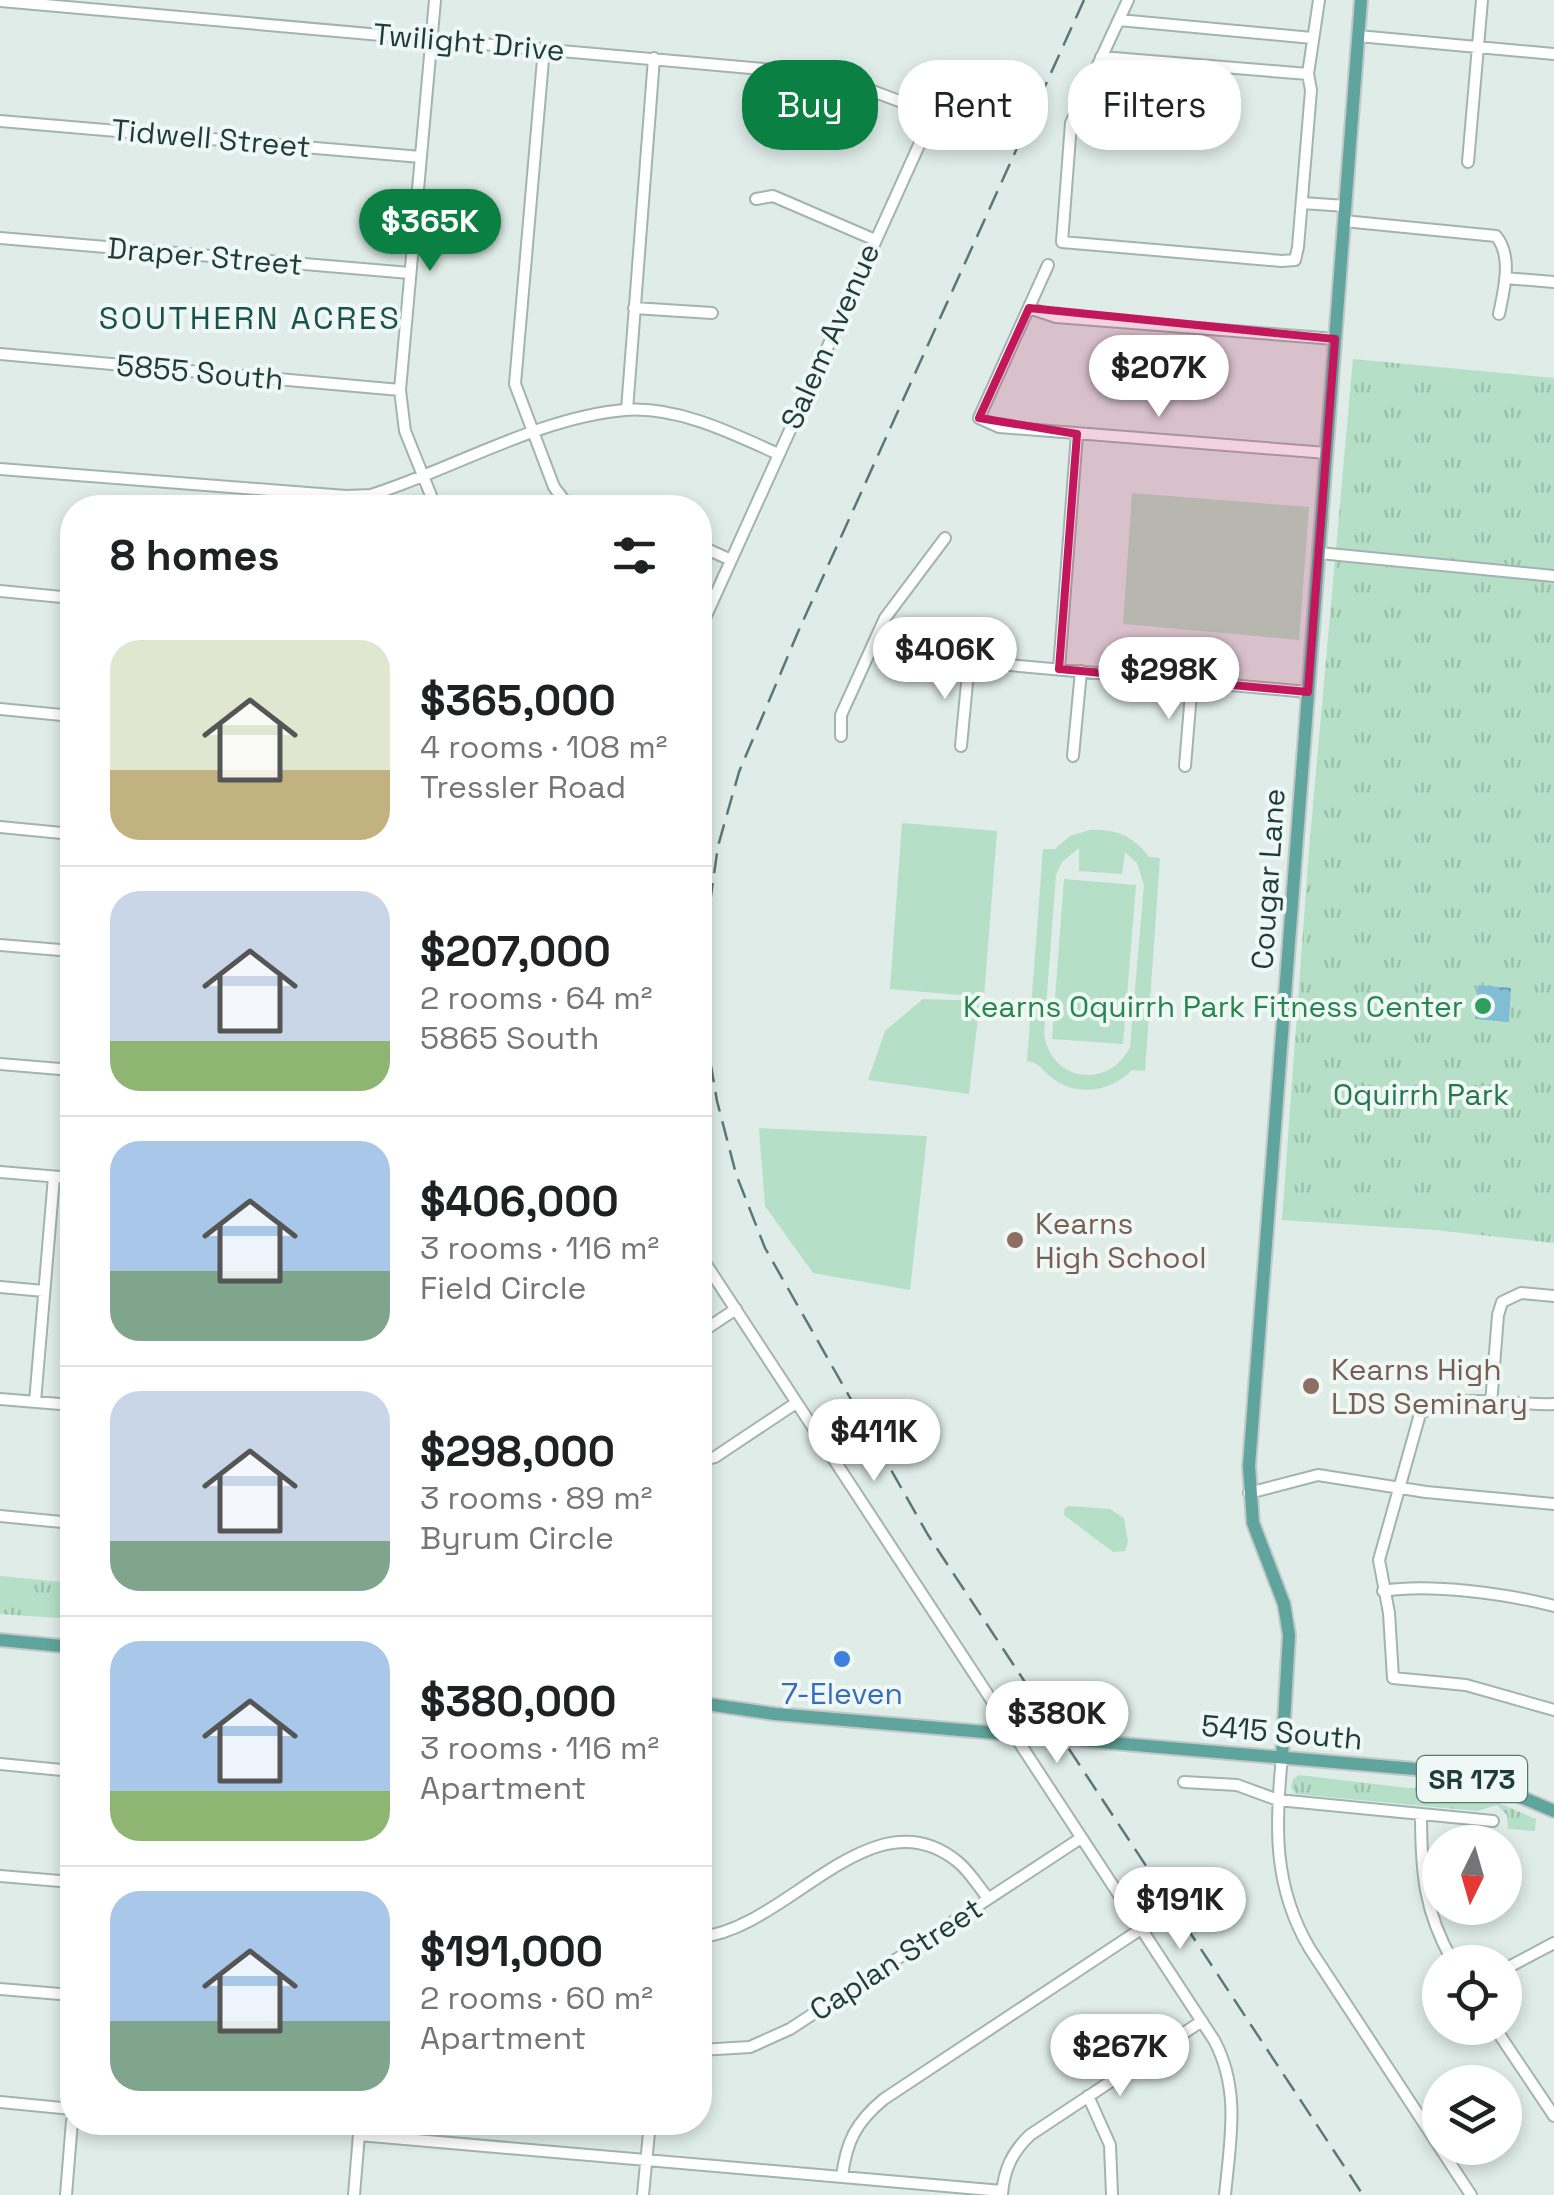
<!DOCTYPE html>
<meta charset="utf-8">
<style>
body{margin:0;font-family:"Space Grotesk",sans-serif;background:#f6f6f6;color:#202124;height:100vh;display:flex;flex-direction:column;font-size:38px;white-space:nowrap}
*{box-sizing:border-box;margin:0}
p{font-size:32px;color:#757577}
.icon{flex:none;width:55px;height:55px;fill:none;stroke:currentColor;stroke-width:2;stroke-linecap:round;stroke-linejoin:round}
.map{position:relative;flex:1;overflow:hidden}
.drawer{position:absolute;left:60px;top:495px;width:652px;height:1640px;display:flex;flex-direction:column;background:#fff;border-radius:40px;box-shadow:0 5px 15px #0003}
.drawer>*{flex:none}
.guide{position:absolute;left:742px;top:60px;width:660px;height:90px;display:flex;gap:20px}
.needle{width:65px;rotate:185deg}
.buttons{position:absolute;left:1422px;top:1825px;display:grid;gap:20px}
.buttons a{display:grid;place-items:center;width:100px;height:100px;border-radius:50%;background:#fff;box-shadow:0 5px 15px #0003;font-size:50px}
.price{position:absolute;translate:-50% -85px;padding:0 22px;border-radius:35px;background:#fff;color:#222;font-size:32px;line-height:65px;filter:drop-shadow(0 2px 5px #0008)}
.price::after{content:'';position:absolute;left:50%;top:60px;width:30px;height:22px;margin-left:-15px;background:inherit;clip-path:polygon(0 0,100% 0,50% 100%)}
.price.selected{background:#0b8043;color:#fff}
ul{padding:0;list-style:none}
li{display:flex;align-items:center;gap:30px;height:250px;padding:0 50px}
li+li{border-top:2px solid #e0e0e0}
li span{display:grid;place-items:center;flex:none;width:280px;height:200px;border-radius:30px;color:#555}
li>.icon{margin-inline-start:auto}
span .icon{width:120px;height:120px;fill:#fffc;stroke-width:1}
li b{font-size:42px}
h2{display:flex;justify-content:space-between;align-items:center;height:120px;padding:0 50px;font-size:42px}
.tag{padding:0 35px;border-radius:40px;background:#fff;box-shadow:0 5px 15px #0003;font-size:35px;line-height:90px}
.tag.selected{background:#0b8043;color:#fff}
.map>svg:first-child{display:block}
.green{fill:#b5dfc6;fill-rule:evenodd}
.park{fill:url(#park-tufts)}
.water{fill:url(#water-ripples)}
.lines{fill:none;stroke-linecap:round;stroke-linejoin:round}
.minor-casing{stroke:#a1b4b0;stroke-width:14}
.major-casing{stroke:#c0c9c8;stroke-width:16}
.minor{stroke:#fff;stroke-width:10}
.major{stroke:#5fa59d;stroke-width:12}
.rail{stroke:#587975;stroke-width:2.5;stroke-dasharray:20 10;stroke-linecap:butt}
.marked{fill:#c2185b;fill-opacity:0.2;stroke:#c2185b;stroke-width:8;stroke-linejoin:round}
.leisure-dot{fill:#2e9e5b;stroke:#eff8f5;stroke-width:4}
.education-dot{fill:#8d6e63;stroke:#eff8f5;stroke-width:4}
.shop-dot{fill:#3f7fe0;stroke:#eff8f5;stroke-width:4}
.labels{text-anchor:middle;dominant-baseline:central;stroke-width:8;stroke-linejoin:round;paint-order:stroke}
.shield{fill:#eff8f5;stroke:#5d7571;stroke-width:2.5}
.shield-label{font-size:28px;font-weight:bold;fill:#1e3d39}
.street-label{font-size:30px;fill:#1e3d39;stroke:#eff8f5}
.leisure-label{font-size:30px;fill:#27864d;stroke:#eff8f5;text-anchor:end}
.park-label{font-size:30px;fill:#257750;stroke:#eff8f5}
.education-label{font-size:30px;fill:#785e54;stroke:#eff8f5;text-anchor:start}
.shop-label{font-size:30px;fill:#366cbe;stroke:#eff8f5}
.neighbourhood-label{font-size:32px;letter-spacing:2.5px;fill:#19514b;stroke:#eff8f5}
</style>
<div class="map">
<svg width="1554" height="2195" viewBox="0 0 1554 2195">
<defs>
<pattern id="park-tufts" width="24" height="20" patternUnits="userSpaceOnUse" patternTransform="scale(2.5)"><rect width="24" height="20" fill="#b5dfc6"/><path d="M3 7l-1-3M5 7V3M7 7l1-3M15 17l-1-3M17 17v-4M19 17l1-3" fill="none" stroke="#9bc0ab"/></pattern>
<pattern id="water-ripples" width="26" height="14" patternUnits="userSpaceOnUse" patternTransform="scale(2.5)"><rect width="26" height="14" fill="#81bed6"/><path d="M2 4q2-2 4 0t4 0M15 11q2-2 4 0t4 0" fill="none" stroke="#699caf"/></pattern>
</defs>
<rect width="100%" height="100%" fill="#dfece8"/>
<path class="green" d="M1132 493 1309 507 1299 640 1123 624Z
M902 823 997 831 984 997 890 989Z
M1090 830C1115 828 1135 837 1149 857L1160 858 1145 1071 1132 1070C1111 1092 1077 1097 1052 1078 1042 1070 1040 1063 1027 1061L1043 849H1055L1070 836ZM1079 848V871L1122 874 1125 852 1137 863 1144 885 1130 1047C1109 1090 1050 1082 1044 1033L1056 875 1062 862Z
M1064 879 1136 885 1123 1044 1052 1039Z
M923 999 980 1001 969 1094 868 1080 885 1031Z
M759 1128 927 1136 910 1290 813 1273 765 1206Z
M1069 1506 1110 1509 1124 1518 1128 1542 1125 1551 1113 1552 1064 1515 1065 1508Z"/>
<path class="park" d="M1353 359 1554 378V1243L1435 1230 1282 1220 1309 850Z
M0 1576 72 1583V1619L0 1614Z
M1299 1775 1408 1788 1444 1787 1489 1799 1536 1819 1535 1831 1508 1829 1507 1815 1497 1805 1477 1811 1296 1794 1291 1788 1293 1779Z"/>
<path class="water" d="M1478 985 1511 988 1509 1022 1475 1019Z"/>
<g class="lines">
<defs>
<path id="minor" d="M435 0 400 390 405 431 436 508
M1128 0 1071 123 1062 242 1282 261 1295 260 1298 247 1311 90 1308 74 1319 0
M0 1 830 75 931 113
M1119 20 1312 38
M1358 36 1554 54
M544 48 515 384 554 487 570 508
M1101 57 1308 74
M0 121 421 157
M1468 162 1482 0
M756 199 773 196 873 239
M1302 203 1346 206
M1344 221 1496 236C1513 256 1504 290 1499 314
M0 238 410 273
M1048 265 979 418 999 427 1327 453
M1505 278 1554 282
M634 308 712 313
M1029 308 1056 317 1335 339
M0 354 400 390
M627 410 654 58
M0 469 346 496 371 495C453 469 540 417 625 410 677 406 732 433 778 454
M700 546 731 560
M1319 553 1554 576
M0 591 72 598
M700 629 948 81
M872 646 909 656 1308 692
M1059 669 1077 434
M0 709 72 716
M841 736V715L885 618 945 538
M961 746 969 662
M1073 756 1081 671
M1185 766 1192 681
M0 827 72 834
M0 945 72 951
M0 1064 72 1070
M0 1172 72 1178
M700 1255 1214 2040C1241 2090 1230 2141 1225 2195
M0 1287 44 1291
M700 1333 736 1309
M0 1399 72 1405
M35 1402 54 1177
M1491 1404 1498 1315 1502 1302 1521 1293 1554 1296
M1554 1404C1517 1406 1450 1391 1420 1414L1379 1560 1389 1613 1393 1678 1466 1685 1554 1710
M700 1461 715 1457 796 1403
M1249 1493 1318 1475 1426 1492 1554 1504
M0 1516 72 1523
M1383 1591C1430 1583 1508 1594 1554 1606
M1282 1757C1275 1826 1273 1887 1310 1949L1471 2195
M0 1764 72 1771
M1184 1782 1237 1785 1278 1800 1493 1821
M1421 1814C1421 1872 1424 1911 1453 1962
M0 1876 72 1882
M700 1937C788 1929 872 1791 958 1862 970 1872 978 1886 988 1898
M1505 1969 1554 1943
M0 1989 72 1995
M1495 2028 1554 2116
M700 2050 750 2047 790 2029 1081 1838
M1088 2096 1110 2145 1112 2195
M0 2102 72 2109
M359 2135 1002 2191
M842 2177C846 2142 856 2122 884 2099L1141 1929
M1002 2194C1004 2170 1012 2152 1030 2135L1202 2021
M66 2195 72 2121
M354 2195 360 2122
M643 2195 650 2122"/>
<path id="major" d="M0 1640 72 1647
M700 1703 775 1714 1438 1771 1490 1784 1554 1811
M1282 1757 1289 1635 1284 1604 1253 1523 1249 1466 1361 0"/>
</defs>
<use href="#minor" class="minor-casing"/>
<use href="#major" class="major-casing"/>
<use href="#minor" class="minor"/>
<use href="#major" class="major"/>
<path class="rail" d="M1084 0 798 632 739 772 718 846 707 924 706 1014 710 1060 717 1101 736 1174 765 1248 928 1535 1363 2195"/>
</g>
<path class="marked" d="M1029 308 1335 339 1308 692 1059 669 1077 434 979 418Z"/>
<circle class="leisure-dot" cx="1483" cy="1006" r="10"/>
<g class="education-dot">
<circle cx="1015" cy="1240" r="10"/>
<circle cx="1311" cy="1386" r="10"/>
</g>
<circle class="shop-dot" cx="842" cy="1659" r="10"/>
<g class="labels">
<rect class="shield" x="1417" y="1756" width="110" height="46" rx="8"/>
<g class="shield-label">
<text x="1472" y="1779">SR 173</text>
</g>
<g class="street-label">
<text transform="translate(469 42) rotate(5)">Twilight Drive</text>
<text transform="translate(211 138) rotate(5)">Tidwell Street</text>
<text transform="translate(205 256) rotate(5)">Draper Street</text>
<text transform="translate(830 336) rotate(-66)">Salem Avenue</text>
<text transform="translate(200 372) rotate(5)">5855 South</text>
<text transform="translate(1268 879) rotate(-86)">Cougar Lane</text>
<text transform="translate(1282 1732) rotate(5)">5415 South</text>
<text transform="translate(896 1959) rotate(-33)">Caplan Street</text>
</g>
<g class="leisure-label">
<text x="1463" y="1006">Kearns Oquirrh Park Fitness Center</text>
</g>
<g class="park-label">
<text x="1421" y="1094">Oquirrh Park</text>
</g>
<g class="education-label">
<text x="1035" y="1223">Kearns<tspan x="1035" dy="34">High School</tspan></text>
<text x="1331" y="1369">Kearns High<tspan x="1331" dy="34">LDS Seminary</tspan></text>
</g>
<g class="shop-label">
<text x="842" y="1693">7-Eleven</text>
</g>
<g class="neighbourhood-label">
<text x="250" y="318">SOUTHERN ACRES</text>
</g>
</g>
</svg>
<div class="buttons">
<a><svg class="needle" viewBox="-14 -14 28 28"><path d="M0-13l5 13h-10z" fill="#e53935"/><path d="M0 13l5-13h-10z" fill="#757577"/></svg></a>
<a><svg class="icon" aria-label="locate" viewBox="0 0 24 24"><circle cx="12" cy="12" r="6"/><path d="M12 2v4M12 18v4M2 12h4M18 12h4"/></svg></a>
<a><svg class="icon" aria-label="layers" viewBox="0 0 24 24"><path d="M12 4l9 5-9 5-9-5zM3 14l9 5 9-5"/></svg></a>
</div>
<b class="price selected" style="left:430px;top:274px">$365K</b>
<b class="price" style="left:1159px;top:420px">$207K</b>
<b class="price" style="left:945px;top:702px">$406K</b>
<b class="price" style="left:1169px;top:722px">$298K</b>
<b class="price" style="left:874px;top:1484px">$411K</b>
<b class="price" style="left:1057px;top:1766px">$380K</b>
<b class="price" style="left:1180px;top:1952px">$191K</b>
<b class="price" style="left:1120px;top:2099px">$267K</b>
<div class="guide">
<a class="tag selected">Buy</a>
<a class="tag">Rent</a>
<a class="tag">Filters</a>
</div>
<section class="drawer">
<h2>8 homes<svg class="icon" aria-label="filters" viewBox="0 0 24 24"><path d="M4 7h16M4 17h16"/><circle cx="9" cy="7" r="2"/><circle cx="15" cy="17" r="2"/></svg></h2>
<ul>
<li><span style="background:linear-gradient(#dfe7d0 65%,#c2b280 0)"><svg class="icon" aria-label="home" viewBox="0 0 24 24"><path d="M3 11l9-7 9 7M6 9v11h12V9"/></svg></span><div><b>$365,000</b><p>4 rooms · 108 m²</p><p>Tressler Road</p></div></li>
<li><span style="background:linear-gradient(#c9d6e8 75%,#8fb573 0)"><svg class="icon" aria-label="home" viewBox="0 0 24 24"><path d="M3 11l9-7 9 7M6 9v11h12V9"/></svg></span><div><b>$207,000</b><p>2 rooms · 64 m²</p><p>5865 South</p></div></li>
<li><span style="background:linear-gradient(#a9c7e8 65%,#7fa58c 0)"><svg class="icon" aria-label="home" viewBox="0 0 24 24"><path d="M3 11l9-7 9 7M6 9v11h12V9"/></svg></span><div><b>$406,000</b><p>3 rooms · 116 m²</p><p>Field Circle</p></div></li>
<li><span style="background:linear-gradient(#c9d6e8 75%,#7fa58c 0)"><svg class="icon" aria-label="home" viewBox="0 0 24 24"><path d="M3 11l9-7 9 7M6 9v11h12V9"/></svg></span><div><b>$298,000</b><p>3 rooms · 89 m²</p><p>Byrum Circle</p></div></li>
<li><span style="background:linear-gradient(#a9c7e8 75%,#8fb573 0)"><svg class="icon" aria-label="home" viewBox="0 0 24 24"><path d="M3 11l9-7 9 7M6 9v11h12V9"/></svg></span><div><b>$380,000</b><p>3 rooms · 116 m²</p><p>Apartment</p></div></li>
<li><span style="background:linear-gradient(#a9c7e8 65%,#7fa58c 0)"><svg class="icon" aria-label="home" viewBox="0 0 24 24"><path d="M3 11l9-7 9 7M6 9v11h12V9"/></svg></span><div><b>$191,000</b><p>2 rooms · 60 m²</p><p>Apartment</p></div></li>
</ul>
</section>
</div>
